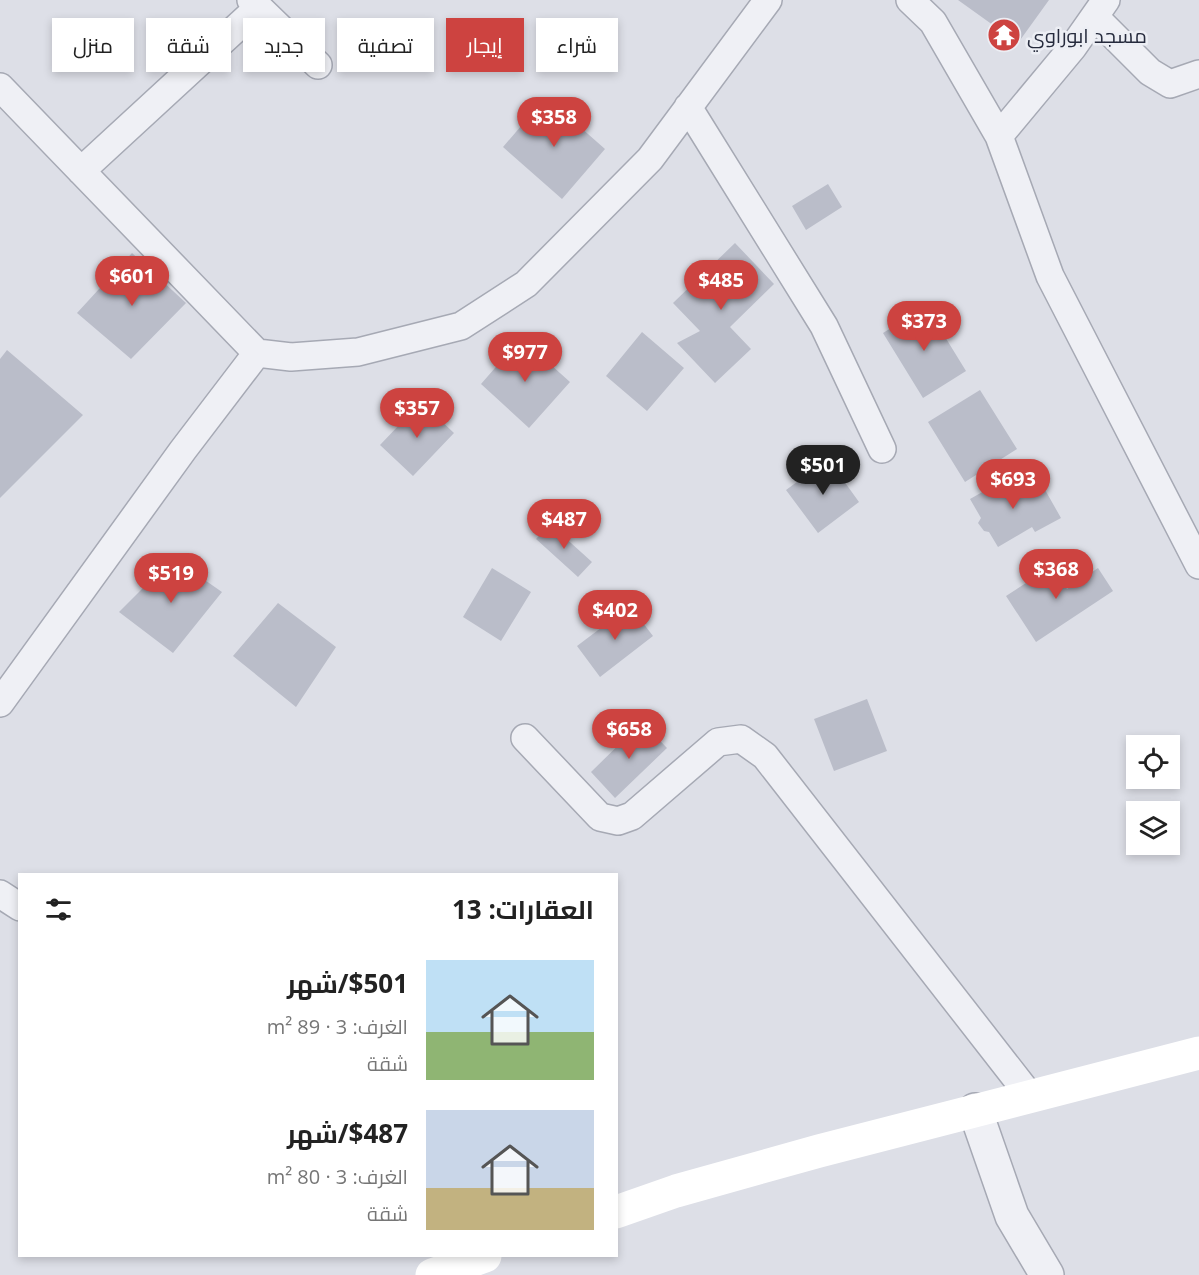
<!DOCTYPE html>
<html lang="ar">
<meta charset="utf-8">
<style>
body{margin:0;font-family:"Open Sans",Cairo,sans-serif;background:#f2f2f2;color:#222;direction:rtl;height:100vh;display:flex;flex-direction:column;font-size:22px;white-space:nowrap}
*{box-sizing:border-box;margin:0}
p{font-size:20px;color:#767676}
.icon{flex:none;width:33px;height:33px;fill:none;stroke:currentColor;stroke-width:2;stroke-linecap:round;stroke-linejoin:round}
.map{position:relative;flex:1;overflow:hidden;direction:ltr}
.side{position:absolute;left:18px;top:873px;width:600px;height:384px;display:flex;flex-direction:column;background:#fff;border-radius:0px;box-shadow:0 3px 9px #0003;direction:rtl}
.side>*{flex:none}
.banner{position:absolute;left:18px;top:18px;width:600px;height:54px;direction:rtl;display:flex;gap:12px}
.buttons{position:absolute;left:1126px;top:735px;display:grid;gap:12px}
.buttons a{display:grid;place-items:center;width:54px;height:54px;border-radius:0px;background:#fff;box-shadow:0 3px 9px #0003;font-size:30px}
.price{position:absolute;translate:-50% -51px;padding:0 14px;border-radius:21px;background:#cd4340;color:#fff;font-size:20px;line-height:39px;filter:drop-shadow(0 2px 3px #0008)}
.price::after{content:'';position:absolute;left:50%;top:36px;width:18px;height:14px;margin-left:-9px;background:inherit;clip-path:polygon(0 0,100% 0,50% 100%)}
.price.current{background:#222;color:#fff}
ul{padding:0;list-style:none}
li{display:flex;align-items:center;gap:18px;height:150px;padding:0 24px}
li span{display:grid;place-items:center;flex:none;width:168px;height:120px;border-radius:0px;color:#555}
li>.icon{margin-inline-start:auto}
span .icon{width:72px;height:72px;fill:#fffc;stroke-width:1}
li b{font-size:26px}
h2{display:flex;justify-content:space-between;align-items:center;height:72px;padding:0 24px;font-size:26px}
.chip{padding:0 21px;border-radius:0px;background:#fff;box-shadow:0 3px 9px #0003;font-size:21px;line-height:54px}
.chip.current{background:#cd4340;color:#fff}
.map>svg:first-child{display:block}
.building{fill:#babdc9}
.lines{fill:none;stroke-linecap:round;stroke-linejoin:round}
.minor-casing{stroke:#a6a9b4;stroke-width:30}
.tertiary-casing{stroke:#a6a9b4;stroke-width:36}
.minor{stroke:#eff0f5;stroke-width:27}
.tertiary{stroke:#eff0f5;stroke-width:33}
.secondary{stroke:#fff;stroke-width:33}
.labels{text-anchor:middle;dominant-baseline:central;stroke-width:5;stroke-linejoin:round;paint-order:stroke}
.poi-label{font-size:20px;fill:#262b3d;stroke:#eceef4;text-anchor:start}
</style>
<div class="map">
<svg width="1199" height="1275" viewBox="0 0 1199 1275">
<rect width="100%" height="100%" fill="#dddfe7"/>
<path class="building" d="M958 0H1049L1018 43Z
M546 97 605 149 562 199 503 147Z
M828 184 842 207 806 230 792 206Z
M735 243 774 284 730 327 751 349 715 383 677 343 700 331 673 303Z
M132 253 186 303 131 359 77 313Z
M926 306 966 371 923 398 883 333Z
M642 332 684 368 647 411 606 376Z
M521 338 570 382 529 428 481 384Z
M7 350 83 415 0 498V359Z
M980 390 1017 449 965 482 928 422Z
M421 402 454 433 413 476 380 445Z
M828 459 859 502 818 533 786 490Z
M1016 473 1029 497 1044 488 1061 518 1035 532 1032 527 998 547 989 532 984 531 978 523 981 518 970 499Z
M550 524 592 562 578 577 536 539Z
M173 558 222 592 173 653 119 612Z
M1052 566 1067 589 1098 568 1113 591 1036 642 1006 596Z
M492 568 531 592 501 641 463 617Z
M278 603 336 647 296 707 233 656Z
M630 606 653 636 600 677 577 646Z
M867 699 887 751 834 771 814 719Z
M642 722 667 748 615 798 591 772Z"/>
<g class="lines">
<defs>
<path id="minor" d="M251 0 318 65
M910 0 933 22 999 136 1050 276 1199 565
M1095 17 1150 72 1170 84 1199 74
M0 87 257 353 291 357 358 352 461 326 526 284 650 159 768 0
M688 107 824 326 882 449
M999 136 1073 47 1106 0
M81 171 258 8
M0 703 183 450 257 353
M525 738 600 817 618 821 632 816 718 742 741 739 765 756 1030 1096
M0 894 20 907"/>
<path id="tertiary" d="M975 1110 1012 1216 1047 1275"/>
</defs>
<use href="#minor" class="minor-casing"/>
<use href="#tertiary" class="tertiary-casing"/>
<use href="#minor" class="minor"/>
<use href="#tertiary" class="tertiary"/>
<path class="secondary" d="M616 1212 676 1191 819 1151 1199 1053
M432 1275 485 1256"/>
</g>
<defs>
<symbol id="temple-disc" viewBox="-11 -11 22 22"><circle r="9.5" fill="#cd4340" stroke="#eceef4"/><path d="M0-6L5-2H3V0L6.5 2.5H4V6H1.5V3h-3V6H-4V2.5H-6.5L-3 0V-2H-5Z" fill="#fff"/></symbol>
</defs>
<g fill-rule="evenodd">
<use href="#temple-disc" x="985" y="16" width="38" height="38"/>
</g>
<g class="labels">
<g class="poi-label">
<text x="1027" y="35">مسجد ابوراوي</text>
</g>
</g>
</svg>
<div class="buttons">
<a><svg class="icon" aria-label="locate" viewBox="0 0 24 24"><circle cx="12" cy="12" r="6"/><path d="M12 2v4M12 18v4M2 12h4M18 12h4"/></svg></a>
<a><svg class="icon" aria-label="layers" viewBox="0 0 24 24"><path d="M12 4l9 5-9 5-9-5zM3 14l9 5 9-5"/></svg></a>
</div>
<b class="price" style="left:554px;top:148px">$358</b>
<b class="price" style="left:132px;top:307px">$601</b>
<b class="price" style="left:721px;top:311px">$485</b>
<b class="price" style="left:924px;top:352px">$373</b>
<b class="price" style="left:525px;top:383px">$977</b>
<b class="price" style="left:417px;top:439px">$357</b>
<b class="price current" style="left:823px;top:496px">$501</b>
<b class="price" style="left:1013px;top:510px">$693</b>
<b class="price" style="left:564px;top:550px">$487</b>
<b class="price" style="left:1056px;top:600px">$368</b>
<b class="price" style="left:171px;top:604px">$519</b>
<b class="price" style="left:615px;top:641px">$402</b>
<b class="price" style="left:629px;top:760px">$658</b>
<div class="banner">
<a class="chip">شراء</a>
<a class="chip current">إيجار</a>
<a class="chip">تصفية</a>
<a class="chip">جديد</a>
<a class="chip">شقة</a>
<a class="chip">منزل</a>
</div>
<section class="side">
<h2>العقارات: 13<svg class="icon" aria-label="filters" viewBox="0 0 24 24"><path d="M4 7h16M4 17h16"/><circle cx="9" cy="7" r="2"/><circle cx="15" cy="17" r="2"/></svg></h2>
<ul>
<li><span style="background:linear-gradient(#bfe0f5 60%,#8fb573 0)"><svg class="icon" aria-label="home" viewBox="0 0 24 24"><path d="M3 11l9-7 9 7M6 9v11h12V9"/></svg></span><div><b>$501/شهر</b><p>الغرف: 3 · 89 m²</p><p>شقة</p></div></li>
<li><span style="background:linear-gradient(#c9d6e8 65%,#c2b280 0)"><svg class="icon" aria-label="home" viewBox="0 0 24 24"><path d="M3 11l9-7 9 7M6 9v11h12V9"/></svg></span><div><b>$487/شهر</b><p>الغرف: 3 · 80 m²</p><p>شقة</p></div></li>
</ul>
</section>
</div>
